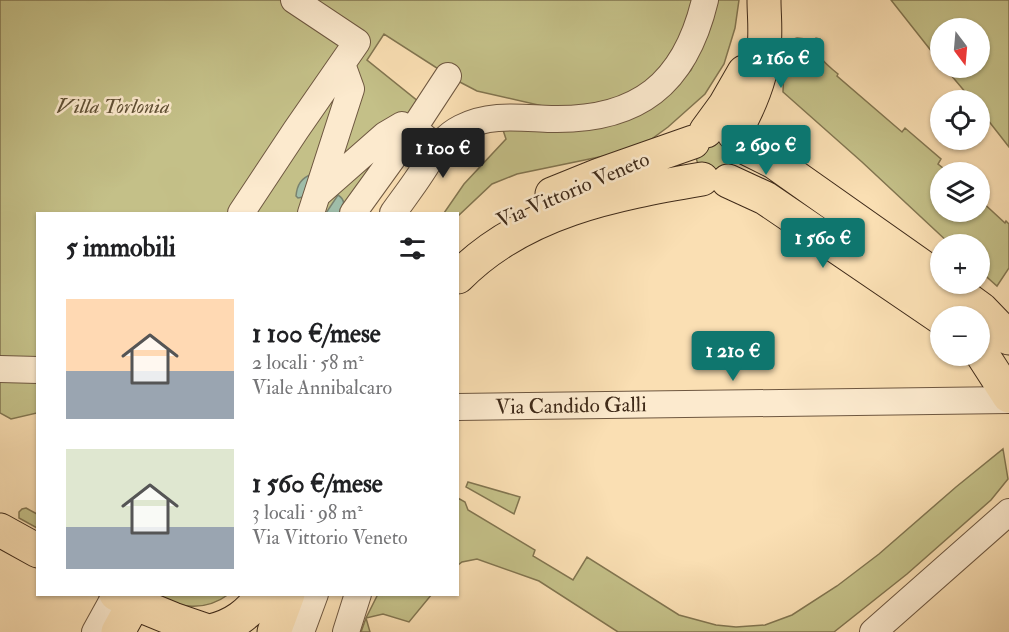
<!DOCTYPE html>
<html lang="it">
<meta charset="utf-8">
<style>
body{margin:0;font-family:"IM FELL Double Pica",serif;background:#f6f6f6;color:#202124;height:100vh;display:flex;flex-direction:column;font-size:22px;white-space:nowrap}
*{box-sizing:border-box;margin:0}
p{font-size:20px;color:#757577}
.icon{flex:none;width:33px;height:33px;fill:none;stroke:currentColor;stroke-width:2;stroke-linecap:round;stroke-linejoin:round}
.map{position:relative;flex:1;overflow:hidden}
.sheet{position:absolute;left:36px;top:212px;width:423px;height:384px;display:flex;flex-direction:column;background:#fff;border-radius:0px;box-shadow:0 2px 4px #0004}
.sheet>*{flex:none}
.needle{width:39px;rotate:164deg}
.buttons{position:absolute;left:930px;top:18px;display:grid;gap:12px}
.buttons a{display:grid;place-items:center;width:60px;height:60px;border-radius:50%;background:#fff;box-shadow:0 2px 4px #0004;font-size:30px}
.price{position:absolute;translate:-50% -51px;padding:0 14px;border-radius:6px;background:#0f766e;color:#fff;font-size:20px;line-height:39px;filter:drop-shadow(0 2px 3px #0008)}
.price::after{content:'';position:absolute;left:50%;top:36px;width:18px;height:14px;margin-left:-9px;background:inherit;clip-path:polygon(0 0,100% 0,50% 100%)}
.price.current{background:#222;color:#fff}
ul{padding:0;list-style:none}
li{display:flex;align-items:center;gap:18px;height:150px;padding:0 30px}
li span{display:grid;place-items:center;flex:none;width:168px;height:120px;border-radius:0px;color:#555}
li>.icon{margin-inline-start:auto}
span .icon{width:72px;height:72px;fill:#fffc;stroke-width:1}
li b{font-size:26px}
h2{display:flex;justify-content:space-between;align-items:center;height:72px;padding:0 30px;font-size:26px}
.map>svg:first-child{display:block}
.green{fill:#c4c088;stroke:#827550;stroke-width:1.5}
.water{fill:#9fbda9;stroke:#79826f;stroke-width:1.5}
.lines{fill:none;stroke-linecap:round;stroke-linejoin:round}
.minor-casing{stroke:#6e5740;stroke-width:28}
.major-casing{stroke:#3f2a19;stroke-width:35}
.minor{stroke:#fceace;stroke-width:26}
.major{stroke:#fadfb3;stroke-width:33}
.labels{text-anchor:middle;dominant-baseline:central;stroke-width:5;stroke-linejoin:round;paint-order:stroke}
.park-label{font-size:21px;font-style:italic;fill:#605035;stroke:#fceace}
.street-label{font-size:21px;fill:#3f2a19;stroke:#fceace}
</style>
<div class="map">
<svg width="1009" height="632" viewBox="0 0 1009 632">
<rect width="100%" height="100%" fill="#fadfb3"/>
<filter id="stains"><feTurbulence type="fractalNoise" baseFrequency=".00333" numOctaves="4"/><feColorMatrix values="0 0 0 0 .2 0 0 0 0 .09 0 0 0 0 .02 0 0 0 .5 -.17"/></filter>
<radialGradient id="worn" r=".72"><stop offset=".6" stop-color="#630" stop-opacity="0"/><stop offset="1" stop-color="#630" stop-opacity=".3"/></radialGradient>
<path class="green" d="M0 0H693L680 40 648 84 625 97 560 110 477 91 454 79 384 34 367 60 419 102 341 213H38L37 413 11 419 0 413Z
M714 0H739L735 28 724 64 705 94 668 127 642 146 604 156 517 174 492 184 458 216V213H444L464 184 506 139 503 130 669 92 691 70 708 34Z
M891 0H1009V147L980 110V100H972L945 68H980V28H940V62Z
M797 38 815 40 816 38 820 39C815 58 824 62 838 74L837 76 902 132 905 128 941 159 938 164 948 172H940V212H980V200L1005 223 1006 221 1009 224V268L997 286 980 271V244H950L862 162 783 92 784 66 790 40Z
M718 136 733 160 731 165 720 173 698 164 696 158Z
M1003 449 1008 479 991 500 907 574 834 632H618L539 581 477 559 462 562 458 565V498L465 502 468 510 535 550 533 556 573 580 587 557 679 615 716 625 736 627 765 625 792 615 837 586 879 554 956 487Z
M468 482 520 497 514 514 466 487Z
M26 508 37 514V528L19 518V512L22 509Z
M146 594H229C201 615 176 605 146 594Z
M378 594H432L409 622 383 614 366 618 370 632H361L366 618Z"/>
<path class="water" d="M312 174 303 197 298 198 296 196C297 185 301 178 312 174Z
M338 195C346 200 344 206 341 213H326Z"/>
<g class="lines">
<defs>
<path id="minor" d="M410 134 448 76
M319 193 385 135 402 125
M241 213 296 130 357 42 294 0
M311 213 351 89 342 64
M353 213 410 134C424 133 433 141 432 155
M393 213C403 199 413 186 422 172 434 154 441 138 461 128 490 113 520 118 551 119 638 121 685 84 705 0
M0 369 38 370
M458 407 1009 400
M95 632 116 594
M301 632 315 594
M346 632 358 594
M873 632 1009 512"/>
<path id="major" d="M706 131 725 105 744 72
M734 134C748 109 763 76 764 47 766 31 764 15 764 0
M742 146 774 162 940 279
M728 181 765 198 940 317
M552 194 599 175 693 142
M458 277C523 211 614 194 702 179
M947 284 981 309 1009 338
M980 351 1009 396
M0 530 38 551
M116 594 134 603 173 619 211 632
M210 631C233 626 249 614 263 594
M118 632 134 603
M274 632 288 594"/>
</defs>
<use href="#minor" class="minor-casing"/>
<use href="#major" class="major-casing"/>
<use href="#minor" class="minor"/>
<use href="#major" class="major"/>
</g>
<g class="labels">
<g class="park-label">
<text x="113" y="106">Villa Torlonia</text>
</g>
<g class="street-label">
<text transform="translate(573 190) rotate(-23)">Via Vittorio Veneto</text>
<text transform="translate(571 406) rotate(-1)">Via Candido Galli</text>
</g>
</g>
<rect width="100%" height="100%" filter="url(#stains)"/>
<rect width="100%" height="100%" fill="url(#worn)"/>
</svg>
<div class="buttons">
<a><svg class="needle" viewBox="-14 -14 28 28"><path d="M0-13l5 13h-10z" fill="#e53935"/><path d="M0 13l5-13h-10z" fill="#757577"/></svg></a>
<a><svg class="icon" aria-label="locate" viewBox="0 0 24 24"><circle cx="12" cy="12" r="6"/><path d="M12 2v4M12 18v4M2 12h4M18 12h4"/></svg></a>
<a><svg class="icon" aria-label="layers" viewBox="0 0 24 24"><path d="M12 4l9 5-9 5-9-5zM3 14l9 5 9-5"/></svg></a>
<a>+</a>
<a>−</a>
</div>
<b class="price" style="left:781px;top:89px">2 160 €</b>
<b class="price" style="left:766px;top:176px">2 690 €</b>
<b class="price current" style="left:443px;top:179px">1 100 €</b>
<b class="price" style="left:823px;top:269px">1 560 €</b>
<b class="price" style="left:733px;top:382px">1 210 €</b>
<section class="sheet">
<h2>5 immobili<svg class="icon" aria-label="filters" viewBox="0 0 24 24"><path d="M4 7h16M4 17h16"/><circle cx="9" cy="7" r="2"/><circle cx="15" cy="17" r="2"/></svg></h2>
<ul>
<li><span style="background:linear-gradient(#ffd9b3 60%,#9aa5b1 0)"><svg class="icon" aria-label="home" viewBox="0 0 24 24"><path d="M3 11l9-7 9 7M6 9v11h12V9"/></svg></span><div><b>1 100 €/mese</b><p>2 locali · 58 m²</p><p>Viale Annibalcaro</p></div></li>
<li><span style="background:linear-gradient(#dfe7d0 65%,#9aa5b1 0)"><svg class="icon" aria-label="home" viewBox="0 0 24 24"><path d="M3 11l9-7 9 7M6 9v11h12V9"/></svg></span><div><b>1 560 €/mese</b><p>3 locali · 98 m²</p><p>Via Vittorio Veneto</p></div></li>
</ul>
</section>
</div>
